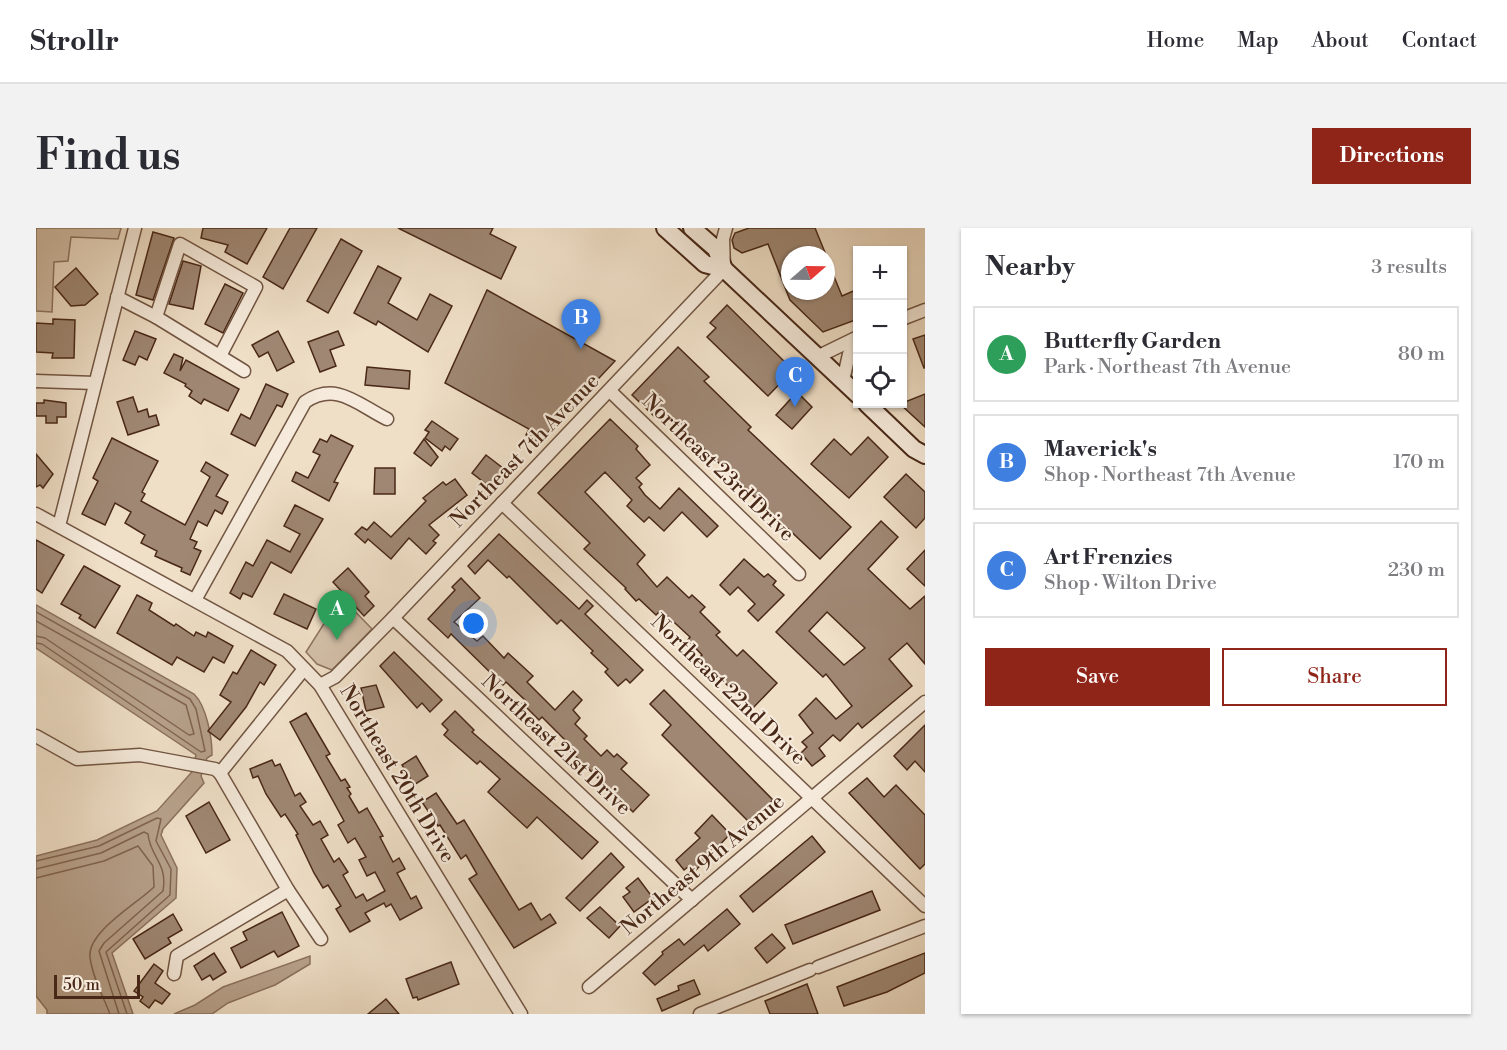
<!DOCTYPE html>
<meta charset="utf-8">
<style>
:root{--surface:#fff;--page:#f2f2f3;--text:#2b2b33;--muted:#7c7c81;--line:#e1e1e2;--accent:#8f2418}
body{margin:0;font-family:"Libre Bodoni",serif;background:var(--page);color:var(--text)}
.controls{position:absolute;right:18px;top:18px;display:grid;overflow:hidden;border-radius:0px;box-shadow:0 2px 4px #0004}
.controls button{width:54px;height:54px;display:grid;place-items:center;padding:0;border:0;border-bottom:2px solid var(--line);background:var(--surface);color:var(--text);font:30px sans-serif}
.compass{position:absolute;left:745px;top:18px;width:54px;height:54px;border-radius:50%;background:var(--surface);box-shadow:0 2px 4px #0004;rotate:70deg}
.scale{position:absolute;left:18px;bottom:15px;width:86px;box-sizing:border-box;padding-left:6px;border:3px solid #492817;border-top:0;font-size:16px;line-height:21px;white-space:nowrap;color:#492817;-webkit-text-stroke:4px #f5eadb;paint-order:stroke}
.you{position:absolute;left:438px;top:396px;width:21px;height:21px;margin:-15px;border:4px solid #fff;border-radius:50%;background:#1a73e8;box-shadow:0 0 0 9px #1a73e833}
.badge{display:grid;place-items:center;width:39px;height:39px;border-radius:50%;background:var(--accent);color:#fff;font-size:20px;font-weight:700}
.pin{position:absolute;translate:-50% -50px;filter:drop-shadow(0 2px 3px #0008)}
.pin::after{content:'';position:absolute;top:32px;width:21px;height:18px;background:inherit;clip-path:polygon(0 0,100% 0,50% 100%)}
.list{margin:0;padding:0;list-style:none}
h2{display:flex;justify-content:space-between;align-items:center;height:78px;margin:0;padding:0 24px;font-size:26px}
h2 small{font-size:20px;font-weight:400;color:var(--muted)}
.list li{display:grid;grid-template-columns:39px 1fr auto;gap:18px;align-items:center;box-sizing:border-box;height:96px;margin:0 12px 12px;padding:0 12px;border:2px solid var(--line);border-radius:0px}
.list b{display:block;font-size:22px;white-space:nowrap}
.list p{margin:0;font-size:20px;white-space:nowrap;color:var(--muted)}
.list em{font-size:20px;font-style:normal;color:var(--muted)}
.actions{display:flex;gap:12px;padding:18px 24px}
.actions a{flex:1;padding:14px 0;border:2px solid var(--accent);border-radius:0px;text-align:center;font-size:21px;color:var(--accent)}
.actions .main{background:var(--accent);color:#fff}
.icon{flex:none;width:33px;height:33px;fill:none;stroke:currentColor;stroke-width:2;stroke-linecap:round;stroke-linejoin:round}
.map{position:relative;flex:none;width:889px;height:786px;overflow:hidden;border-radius:0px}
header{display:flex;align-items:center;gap:36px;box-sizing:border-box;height:84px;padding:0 30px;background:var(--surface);border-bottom:2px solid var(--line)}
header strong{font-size:28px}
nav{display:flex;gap:33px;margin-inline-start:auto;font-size:21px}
.intro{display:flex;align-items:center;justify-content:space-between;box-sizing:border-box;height:144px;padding:0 36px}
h1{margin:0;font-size:42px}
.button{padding:15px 27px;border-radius:0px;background:var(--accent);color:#fff;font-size:21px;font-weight:700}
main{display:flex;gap:36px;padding:0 36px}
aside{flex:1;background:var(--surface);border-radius:0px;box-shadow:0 2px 4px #0004}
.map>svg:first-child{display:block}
</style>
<header>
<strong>Strollr</strong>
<nav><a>Home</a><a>Map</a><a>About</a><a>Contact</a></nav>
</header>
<div class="intro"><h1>Find us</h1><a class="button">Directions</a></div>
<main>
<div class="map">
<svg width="889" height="786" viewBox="0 0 889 786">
<rect width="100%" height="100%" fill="#efdfc7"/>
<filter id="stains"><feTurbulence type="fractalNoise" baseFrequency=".00333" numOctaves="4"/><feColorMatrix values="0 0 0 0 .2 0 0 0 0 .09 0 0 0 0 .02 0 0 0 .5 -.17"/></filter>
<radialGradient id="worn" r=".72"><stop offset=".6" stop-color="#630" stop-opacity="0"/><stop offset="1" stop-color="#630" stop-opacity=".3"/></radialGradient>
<g fill="#d3c0a9" stroke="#8e7460" stroke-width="1.5">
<path d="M0 0H85L82 11 35 9 32 33 18 34 16 84 0 83Z"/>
<path d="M305 369 336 401 296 442 281 436 270 424Z"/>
</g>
<g fill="#b7a18b" stroke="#8b715d" stroke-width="1.5">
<path d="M0 377 158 466C171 479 176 510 176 527L171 530 165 548 168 555 127 601 125 607 141 640 140 670 76 725 97 786H11V782L0 768V628L61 612 121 583 155 545 160 527 0 420Z"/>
<path d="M274 728V736L239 757 192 775 176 786H138L159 777 187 759Z"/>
</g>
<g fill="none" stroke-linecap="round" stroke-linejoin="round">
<g stroke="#806451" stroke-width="1.5">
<path d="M0 384 154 471 160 481 169 523 165 524 6 416 0 415"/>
<path d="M0 393 150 477 158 506 153 507 9 410 0 408"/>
<path d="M0 633 63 618 121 590 125 591 120 613 135 641 134 667 70 724 91 786"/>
<path d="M0 641 65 625 108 604 112 606C114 629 132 635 127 663L68 715 63 723 83 786"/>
<path d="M0 650 68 633 102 618 117 638 118 659C102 675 51 704 54 729 56 748 67 768 74 786"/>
</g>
</g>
<g fill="#9f8773" stroke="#492817" stroke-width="1.5" fill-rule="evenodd">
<path d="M167 0H231L211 36 189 24 192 17 165 10Z"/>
<path d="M254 0H281L247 61 227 49Z"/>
<path d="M362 0H457L454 6 480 19 465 51Z"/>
<path d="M713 0H779L790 27H754V63H790V29L806 68 822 61V91L787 104 754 72 732 16 706 25 698 20 696 12 699 5Z"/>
<path d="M117 4 138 10 117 72 100 67Z"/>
<path d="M305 11 326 23 292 85 271 73Z"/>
<path d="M147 33 165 38 157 81 133 76Z"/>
<path d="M342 38 365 50 352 75 381 92 394 66 416 78 392 124 342 93 340 97 318 85Z"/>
<path d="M40 40 62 66 49 77 35 78 19 59Z"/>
<path d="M189 56 207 65 187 105 169 96Z"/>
<path d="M451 62 579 133 503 214 490 207 493 201 409 155Z"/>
<path d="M691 77 757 142 732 168 671 109 680 100 674 95Z"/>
<path d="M17 91 39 92 38 130H16L17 125 0 124V95L17 96Z"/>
<path d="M99 103 120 111 111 132 103 128 99 137 87 132Z"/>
<path d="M242 103 258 134 241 143 232 124 223 129 216 117Z"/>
<path d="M302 103 308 117 294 122 300 138 284 144 272 114Z"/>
<path d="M889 107V140H888L877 111Z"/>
<path d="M642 119 673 149 668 153 715 199 712 202 815 299 784 331 627 182 620 190 596 167Z"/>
<path d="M138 126 147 130 144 143 150 132 203 161 192 183 168 171 165 176 153 168 156 163 149 158 150 156 128 145Z"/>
<path d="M331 139 374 143 373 161 329 157Z"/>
<path d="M230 156 252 166 246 179 241 177 219 218 195 206 205 186 214 191Z"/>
<path d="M761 164 776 179 756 201 740 187Z"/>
<path d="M889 166V199L864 176Z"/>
<path d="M97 169 102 184 111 181 113 189 120 187 123 197 92 207 81 174Z"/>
<path d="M8 172 30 175V189H21V195H10V188H0V175H8Z"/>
<path d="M574 191 602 218 600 221 614 237 600 250 606 256 603 259 609 267 624 281 643 260 682 298 671 309 646 284 628 303 613 289 608 294 591 278 596 272 569 244 549 264 609 327 601 336 621 359 631 349 653 370 656 367 669 379 664 384 684 404 680 407 701 428 707 422 741 455 716 481 663 430 666 427 652 412 654 409 625 382 620 387 603 371 600 373 589 361 590 360 548 321 554 315 502 265Z"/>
<path d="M396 193 422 211 414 222 409 218 406 223 389 210 393 204 389 202Z"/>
<path d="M295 207 317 218 298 254 302 255 293 273 256 253 260 244 272 250 284 227 277 224 284 211 291 214Z"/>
<path d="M832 209 852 229 813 270 775 236 798 211 815 227Z"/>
<path d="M76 210 122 233 106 264 109 266 105 273 149 297 174 249 165 243 170 234 192 247 180 268 192 274 186 286 179 282 171 298 162 293 154 311 161 314 158 320 165 323 154 347 145 343 146 340 119 328 121 323 105 315 109 307 89 295 95 284 79 275 69 297 46 286 62 253 57 250Z"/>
<path d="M388 211 402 229 395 238 378 225Z"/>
<path d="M0 226 17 246 7 260 4 257 0 259Z"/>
<path d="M450 227 468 241 454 259 436 245Z"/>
<path d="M339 240H359V266H338Z"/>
<path d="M870 246 889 264V290L880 300 848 269Z"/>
<path d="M419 251 431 267 393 297 403 307 397 313 400 315 390 326 373 310 355 331 332 311 329 315 319 306 326 299 331 302 338 294 355 309 390 273 387 270 407 254 410 257Z"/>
<path d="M259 277 287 291 255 345 235 334 216 369 207 365 204 371 194 365 210 334 217 338 231 312 254 324 264 306 248 298Z"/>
<path d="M845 293 862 309 832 341 874 381 889 368V436L871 415 853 431 876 458 826 500 822 495 804 513 797 507 783 520 789 528 776 538 765 525 771 519 766 514 777 505 763 487 780 470 800 491 816 478 790 446 787 449 740 404ZM791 384 829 420 808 437 773 403Z"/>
<path d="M463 306 543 381 551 372 557 378 549 386 607 442 594 455 590 451 582 458 569 444 572 441 555 425 557 423 525 392 521 396 473 348 471 350 452 332 439 346 432 338Z"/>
<path d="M0 312 28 327 6 365 0 361Z"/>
<path d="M889 322V358L871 341Z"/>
<path d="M708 331 728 349 732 346 740 353 737 357 748 367 722 393 712 383 719 376 702 359 694 367 684 357Z"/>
<path d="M48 338 84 358 59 400 43 390 45 387 25 376Z"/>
<path d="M312 340 333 364 329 368 338 378 328 388 297 354Z"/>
<path d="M425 350 444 370 418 394 441 413 447 408 468 430 472 425 497 448 491 454 519 482 537 463 546 472 537 482 544 490 539 496 551 508 548 511 565 528 571 522 578 529 581 526 591 535 585 541 613 567 597 584 528 517 531 514 506 489 503 492 486 475 489 472 470 454 467 457 415 406 412 410 392 391 419 362 416 359Z"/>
<path d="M248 366 280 381 271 401 238 386Z"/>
<path d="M101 367 116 375 113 382 138 398 140 396 158 408 160 404 170 409 172 404 197 418 188 435 177 429 168 444 141 429 136 437 81 405Z"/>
<path d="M215 422 240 437 228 457 224 454 210 479 184 512 172 503 195 474 184 467 197 444 201 446Z"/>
<path d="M358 424 406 472 394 484 386 475 381 480 344 438Z"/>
<path d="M340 457 348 479 330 483 325 460Z"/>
<path d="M628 462 737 572 714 595 626 507 635 497 614 476Z"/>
<path d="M419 483 438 502 436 504 562 614 546 631 501 589 491 600 452 564 464 551 444 533 441 536 408 507 412 502 406 496Z"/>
<path d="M270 485 294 526 290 528 305 553 309 551 314 559 311 560 315 566 313 568 323 585 331 580 347 608 344 609 357 634 363 630 369 641 361 645 375 671 380 668 386 680 364 692 355 676 350 679 348 675 329 685 334 693 314 704 300 681 305 678 292 657 287 660 278 645 260 607 262 606 249 586 245 589 230 566 222 548 217 550 214 541 236 532 239 538 244 536 259 568 264 565 270 574 264 578 277 597 284 593 292 607 285 611 298 634 303 630 312 644 307 647 320 670 327 666 331 673 349 663 339 644 331 648 323 632 330 629 319 610 312 615 302 597 308 593 254 494Z"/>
<path d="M889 497V544L879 533 871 542 858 528Z"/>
<path d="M380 528 392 548 378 557 366 537Z"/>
<path d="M831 550 848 569 860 557 889 587V636L884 641 813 565Z"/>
<path d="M400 565 421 596 428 592 483 682 495 675 505 692 514 686 520 695 478 720 433 651 441 646 430 627 425 631 404 597 402 598 386 574Z"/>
<path d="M173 574 194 612 170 625 150 588Z"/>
<path d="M676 587 694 606 657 645 652 639 648 642 640 632 664 610 659 605Z"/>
<path d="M776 608 789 624 717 684 704 668Z"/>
<path d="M575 625 588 639 544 683 530 670Z"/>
<path d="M602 650 617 670 598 684 587 669 594 664 590 660Z"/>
<path d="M836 663 844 682 757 716 749 697Z"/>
<path d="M564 679 584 698 573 710 551 690Z"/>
<path d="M691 681 704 696 672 723 668 717 619 757 607 745 627 726 626 724 643 711 648 717Z"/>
<path d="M246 684 263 718 242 729 238 723 205 740 195 720 211 712 207 704Z"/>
<path d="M137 686 146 702 132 710 135 715 109 731 97 711Z"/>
<path d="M736 706 749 720 731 735 719 720Z"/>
<path d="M178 725 190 744 177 752 174 747 166 752 158 738Z"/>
<path d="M889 725V745L851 764 808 778 801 759Z"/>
<path d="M415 734 423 756 382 772 381 769 377 770 370 751Z"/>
<path d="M118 736 127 743 119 755 134 766 126 776 119 772 113 780 104 773 107 769 98 763Z"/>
<path d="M658 752 664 766 626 783 621 771 643 762 642 758Z"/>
<path d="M771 756 782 786H734L729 773Z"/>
<path d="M350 771 363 786H332Z"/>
</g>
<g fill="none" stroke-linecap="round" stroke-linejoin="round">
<g stroke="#725643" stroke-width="15">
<g id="street">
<path d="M81 69 120 89 208 143"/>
<path d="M120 89 144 16 220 59 184 128"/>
<path d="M866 91 889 82"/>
<path d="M781 129 822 109"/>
<path d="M0 153 59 155"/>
<path d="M807 153 813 126 822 114"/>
<path d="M574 163 763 346"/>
<path d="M466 275 889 678"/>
<path d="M0 286 251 423 284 457 485 786"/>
<path d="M23 298 99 0"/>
<path d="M159 372 269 174C300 153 321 176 351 191"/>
<path d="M357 390 656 672"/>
<path d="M284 457 299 449 357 390 688 41 687 11 690 0"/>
<path d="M0 508 41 531 104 527 179 541 184 545"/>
<path d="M184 545 252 662 285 711"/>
<path d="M184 545 268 441"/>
<path d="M782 739 889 698"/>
<path d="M138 746 141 728 252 662"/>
<path d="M553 759 889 474"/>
<path d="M664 786 774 742"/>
</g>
</g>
<g stroke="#492817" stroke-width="20">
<g id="secondary">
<path d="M629 0 669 36 688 41"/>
<path d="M656 0 680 21 688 41 822 167"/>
<path d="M831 176 878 221 889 227"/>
</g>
</g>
<use href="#street" stroke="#f5eadb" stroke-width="12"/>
<use href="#secondary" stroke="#f5eadb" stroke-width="16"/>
</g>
<g text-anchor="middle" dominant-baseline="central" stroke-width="4.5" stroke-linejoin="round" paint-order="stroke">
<g font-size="21" fill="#492817" stroke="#f5eadb">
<text transform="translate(489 223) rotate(-46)">Northeast 7th Avenue</text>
<text transform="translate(682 240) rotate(44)">Northeast 23rd Drive</text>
<text transform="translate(692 462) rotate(44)">Northeast 22nd Drive</text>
<text transform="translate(520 517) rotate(43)">Northeast 21st Drive</text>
<text transform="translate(361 546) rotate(59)">Northeast 20th Drive</text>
<text transform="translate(667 637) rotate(-40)">Northeast 9th Avenue</text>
</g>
</g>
<rect width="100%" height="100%" filter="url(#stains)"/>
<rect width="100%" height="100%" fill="url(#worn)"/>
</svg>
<div class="controls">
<button>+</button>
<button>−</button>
<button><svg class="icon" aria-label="locate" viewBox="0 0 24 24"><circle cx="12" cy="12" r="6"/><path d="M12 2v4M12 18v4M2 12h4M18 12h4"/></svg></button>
</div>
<svg class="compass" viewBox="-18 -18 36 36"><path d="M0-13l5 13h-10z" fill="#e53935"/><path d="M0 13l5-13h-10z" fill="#7c7c81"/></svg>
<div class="scale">50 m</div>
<div class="you"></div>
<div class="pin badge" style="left:301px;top:412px;background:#2e9e5b">A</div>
<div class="pin badge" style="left:545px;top:121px;background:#3f7fe0">B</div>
<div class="pin badge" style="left:759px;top:179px;background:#3f7fe0">C</div>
</div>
<aside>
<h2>Nearby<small>3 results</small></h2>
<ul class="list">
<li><span class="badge" style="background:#2e9e5b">A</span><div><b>Butterfly Garden</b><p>Park · Northeast 7th Avenue</p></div><em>80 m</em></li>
<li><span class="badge" style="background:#3f7fe0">B</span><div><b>Maverick's</b><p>Shop · Northeast 7th Avenue</p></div><em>170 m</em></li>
<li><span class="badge" style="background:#3f7fe0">C</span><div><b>Art Frenzies</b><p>Shop · Wilton Drive</p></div><em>230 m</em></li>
</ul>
<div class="actions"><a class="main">Save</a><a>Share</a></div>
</aside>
</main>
